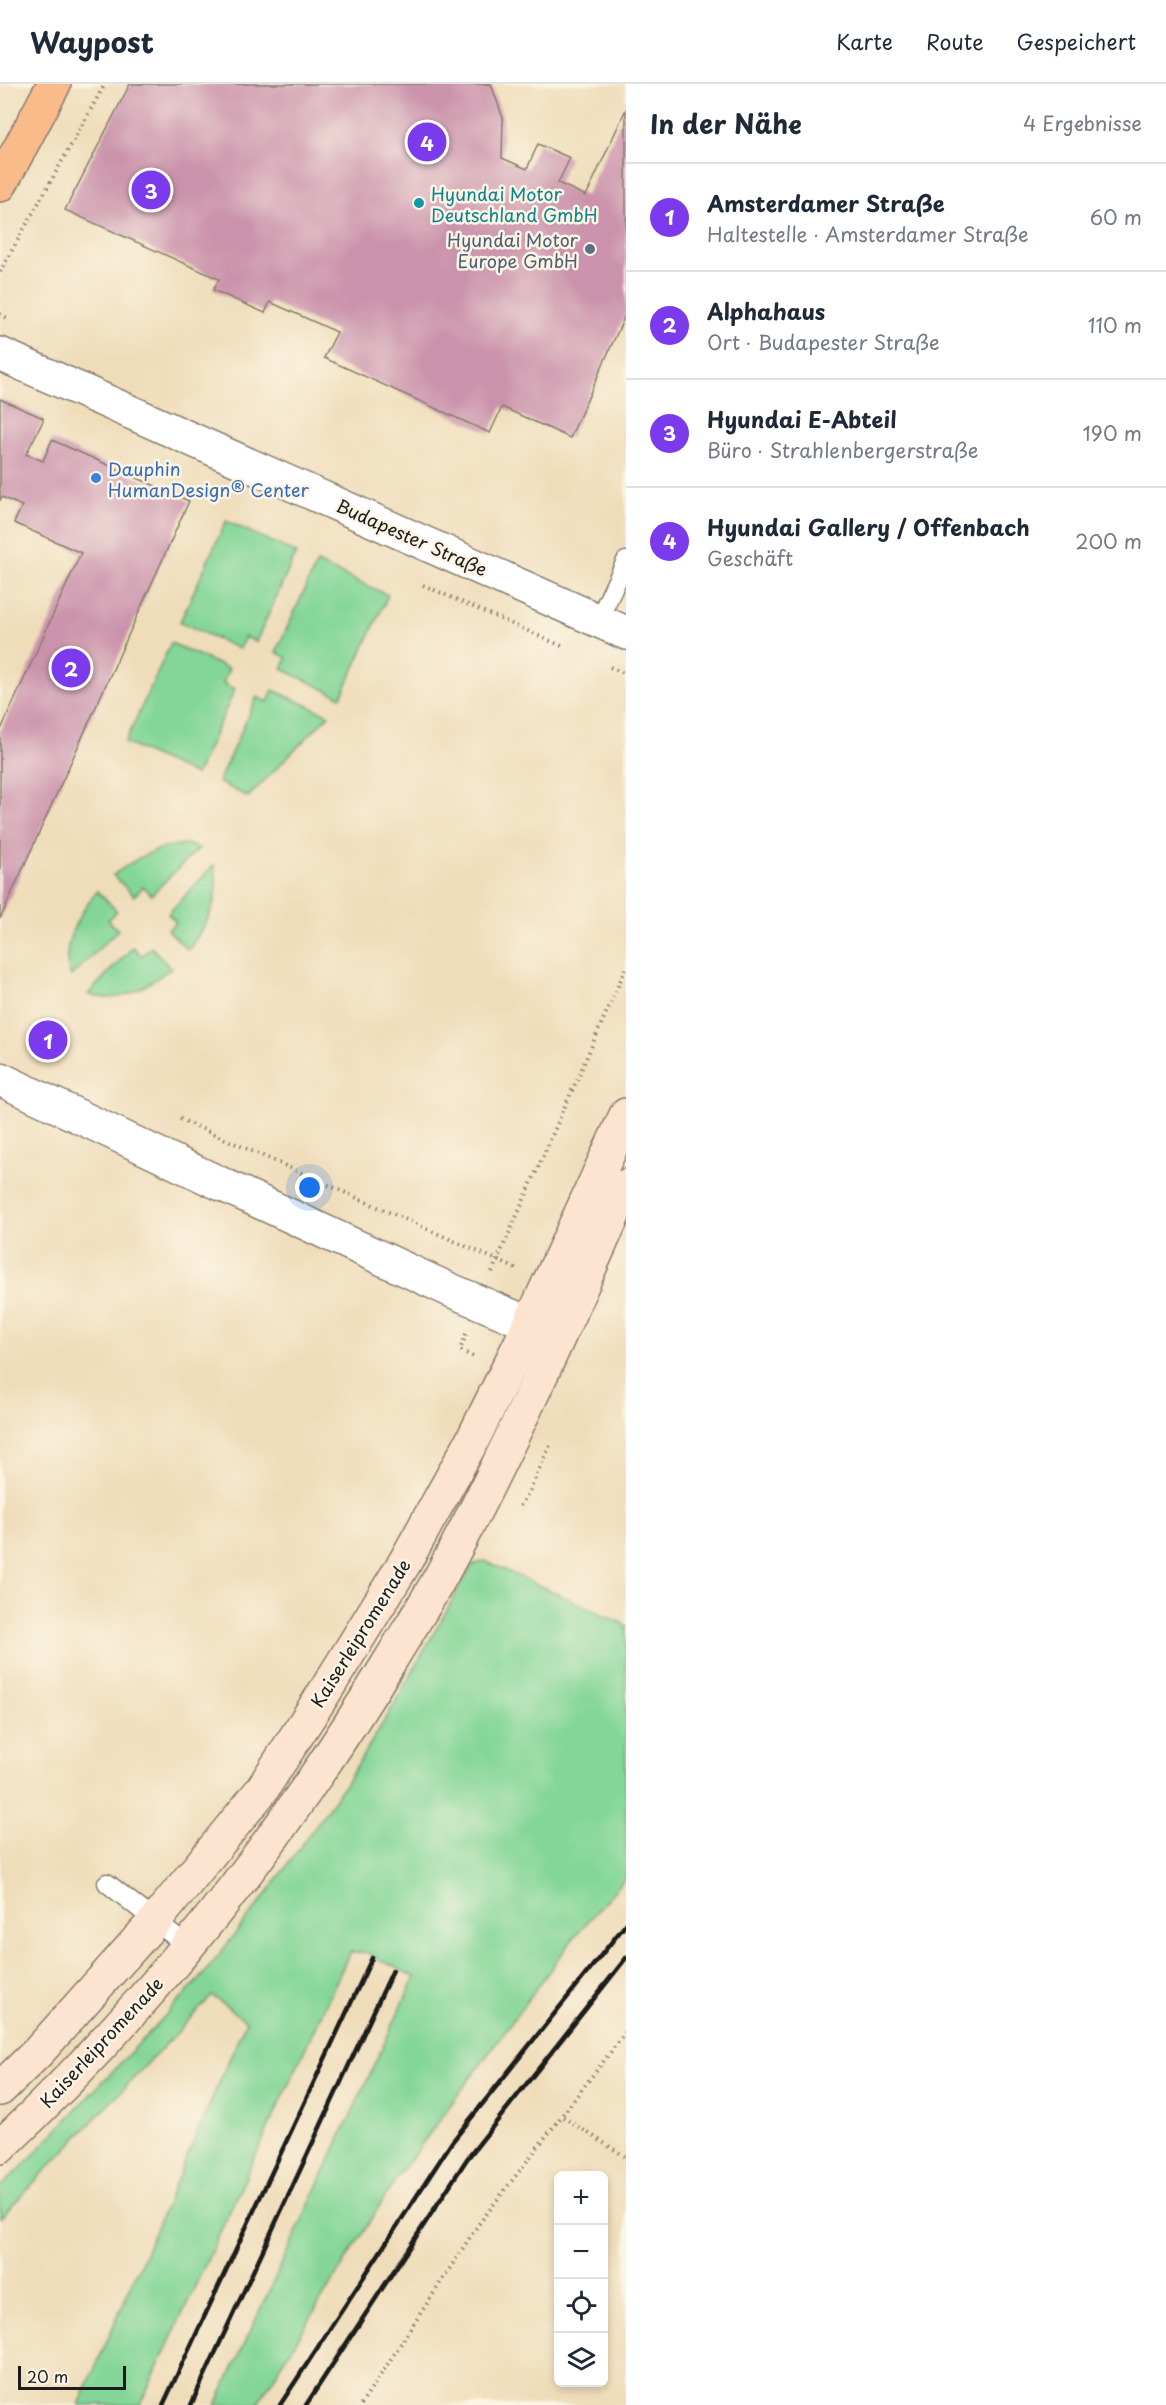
<!DOCTYPE html>
<html lang="de">
<meta charset="utf-8">
<style>
:root{--surface:#fff;--page:#f2f2f3;--text:#1f2937;--muted:#747a83;--line:#e0e1e3;--accent:#7c3aed}
body{margin:0;font-family:"Playpen Sans",sans-serif;background:var(--page);color:var(--text)}
.controls{position:absolute;right:18px;bottom:18px;display:grid;overflow:hidden;border-radius:9px;box-shadow:0 3px 9px #0003}
.controls button{width:54px;height:54px;display:grid;place-items:center;padding:0;border:0;border-bottom:2px solid var(--line);background:var(--surface);color:var(--text);font:30px sans-serif}
.scale{position:absolute;left:18px;bottom:15px;width:108px;box-sizing:border-box;padding-left:6px;border:3px solid #1c1c1c;border-top:0;font-size:16px;line-height:21px;white-space:nowrap;color:#1c1c1c;-webkit-text-stroke:4px #fcf5e5;paint-order:stroke}
.you{position:absolute;left:310px;top:1104px;width:21px;height:21px;margin:-15px;border:4px solid #fff;border-radius:50%;background:#1a73e8;box-shadow:0 0 0 9px #1a73e833}
.badge{display:grid;place-items:center;width:39px;height:39px;border-radius:50%;background:var(--accent);color:#fff;font-size:20px;font-weight:700}
.pin{position:absolute;translate:-50% -50%;border:3px solid #fff;box-shadow:0 2px 6px #0006}
.list{margin:0;padding:0;list-style:none}
h2{display:flex;justify-content:space-between;align-items:center;height:78px;margin:0;padding:0 24px;font-size:26px}
h2 small{font-size:20px;font-weight:400;color:var(--muted)}
.list li{display:grid;grid-template-columns:39px 1fr auto;gap:18px;align-items:center;box-sizing:border-box;height:108px;padding:0 24px;border-top:2px solid var(--line)}
.list b{display:block;font-size:22px;white-space:nowrap}
.list p{margin:0;font-size:20px;white-space:nowrap;color:var(--muted)}
.list em{font-size:20px;font-style:normal;color:var(--muted)}
.icon{flex:none;width:33px;height:33px;fill:none;stroke:currentColor;stroke-width:2;stroke-linecap:round;stroke-linejoin:round}
.map{position:relative;flex:none;width:626px;height:2321px;overflow:hidden}
header{display:flex;align-items:center;gap:36px;box-sizing:border-box;height:84px;padding:0 30px;background:var(--surface);border-bottom:2px solid var(--line)}
header strong{font-size:28px}
nav{display:flex;gap:33px;margin-inline-start:auto;font-size:21px}
main{display:flex}
aside{flex:1;background:var(--surface)}
.map>svg:first-child{display:block}
</style>
<header>
<strong>Waypost</strong>
<nav><a>Karte</a><a>Route</a><a>Gespeichert</a></nav>
</header>
<main>
<div class="map">
<svg width="626" height="2321" viewBox="0 0 626 2321">
<rect width="100%" height="100%" fill="#fcf5e5"/>
<filter id="ink" filterUnits="userSpaceOnUse"><feTurbulence type="fractalNoise" baseFrequency=".0167" numOctaves="2"/><feDisplacementMap in="SourceGraphic" scale="12" xChannelSelector="R" yChannelSelector="G"/><feConvolveMatrix kernelMatrix="1 2 1 2 8 2 1 2 1" color-interpolation-filters="sRGB"/></filter>
<filter id="wash" filterUnits="userSpaceOnUse"><feTurbulence type="fractalNoise" baseFrequency=".008" numOctaves="4" result="noise"/><feDisplacementMap in="SourceGraphic" scale="24" xChannelSelector="R" yChannelSelector="G"/><feGaussianBlur stdDeviation="1.35" result="paint"/><feColorMatrix in="noise" values="0 0 0 0 0 0 0 0 0 0 0 0 0 0 0 0 0 1.4 0 .05"/><feComposite in="paint" operator="in"/></filter>
<g filter="url(#wash)">
<rect width="100%" height="100%" fill="#efddba"/>
<g fill="#83d697" stroke="#50795a" stroke-width="1.5">
<path d="M226 437 296 469 256 558 245 553 239 565 180 538Z"/>
<path d="M317 479 388 511 341 613 282 585 287 574 276 568Z"/>
<path d="M171 559 229 585 223 599 235 605 196 691 125 659Z"/>
<path d="M273 606 329 631 248 713 218 698 257 613 268 618Z"/>
<path d="M186 760 199 764 151 811 143 803 134 812 113 791C136 774 158 762 186 760Z"/>
<path d="M214 781C223 814 207 840 188 866L168 846 176 838 168 830Z"/>
<path d="M97 807 117 827 108 836 118 846 71 892C58 863 79 830 97 807Z"/>
<path d="M133 863 142 872 151 863 171 884C147 902 119 923 88 910Z"/>
<path d="M485 1477 626 1541V1793L572 1856 396 2095 257 2321H216L415 1893 366 1869 350 1868 140 2321H79L246 1937 212 1912 0 2134V2103L20 2085 200 1895 269 1807 348 1696 391 1626 468 1488 473 1481Z"/>
</g>
<g id="blocks">
<g fill="#ca93ab">
<path d="M130 0H491L503 34 502 74 527 85 538 60 570 74 558 99 586 112 626 25V229L570 354 502 323 490 349 324 274 337 248 270 218 265 229 213 206 219 195 65 126Z"/>
<path d="M0 315 43 334V337L26 370 43 377 52 356 189 417 0 835V648L81 469 14 439 22 422 2 413 0 416Z"/>
</g>
</g>
</g>
<g filter="url(#ink)">
<use href="#blocks" fill-opacity="0" stroke="#867c6b" stroke-width="1.5"/>
<g fill="none" stroke-linecap="round" stroke-linejoin="round">
<g stroke="#867c6b" stroke-width="21">
<g id="lane">
<path d="M598 537 626 477"/>
<path d="M107 1799 188 1863"/>
</g>
</g>
<g stroke="#867c6b" stroke-width="36">
<g id="street">
<path d="M0 270 626 549"/>
<path d="M0 995 204 1092 448 1205 530 1240"/>
</g>
</g>
<g stroke="#867c6b" stroke-width="36">
<g id="secondary">
<path d="M0 2005 39 1967 155 1837 261 1707 326 1606 405 1478 472 1357 530 1240 626 1031"/>
<path d="M0 2063C151 1921 280 1757 388 1580 406 1550 425 1521 442 1490 510 1364 568 1234 626 1102"/>
</g>
</g>
<g stroke="#867c6b" stroke-width="36">
<path id="primary" d="M0 101 54 0"/>
</g>
<g stroke="#867c6b" stroke-width="4" stroke-dasharray="1.5 4.5" stroke-linecap="butt">
<path d="M0 188 105 0"/>
<path d="M0 230 8 234"/>
<path d="M423 501 562 562"/>
<path d="M610 583 626 590"/>
<path d="M180 1035 517 1185"/>
<path d="M492 1188 626 884"/>
<path d="M466 1250 460 1266 476 1274"/>
<path d="M520 1422 528 1410 551 1359"/>
<path d="M563 2033 626 2073"/>
<path d="M361 2321 478 2141 626 1948"/>
</g>
<use href="#lane" stroke="#fff" stroke-width="18"/>
<use href="#street" stroke="#fff" stroke-width="33"/>
<use href="#secondary" stroke="#fde4d1" stroke-width="33"/>
<use href="#primary" stroke="#fabb8b" stroke-width="33"/>
<g stroke="#1c1c1c" stroke-width="4.5">
<path d="M163 2321 372 1874"/>
<path d="M191 2321 393 1886"/>
<path d="M280 2321 452 2058 626 1840"/>
<path d="M306 2321 467 2075 626 1874"/>
</g>
</g>
</g>
<circle fill="#0f9aa8" stroke="#fcf5e5" stroke-width="2" cx="419" cy="119" r="6"/>
<circle fill="#5c6f8a" stroke="#fcf5e5" stroke-width="2" cx="590" cy="165" r="6"/>
<circle fill="#3f7fe0" stroke="#fcf5e5" stroke-width="2" cx="96" cy="394" r="6"/>
<g text-anchor="middle" dominant-baseline="central" stroke-width="5" stroke-linejoin="round" paint-order="stroke">
<g font-size="18" fill="#0d838f" stroke="#fcf5e5" text-anchor="start">
<text x="431" y="109">Hyundai Motor<tspan x="431" dy="21">Deutschland GmbH</tspan></text>
</g>
<g font-size="18" fill="#4e5e75" stroke="#fcf5e5" text-anchor="end">
<text x="578" y="155">Hyundai Motor<tspan x="578" dy="21">Europe GmbH</tspan></text>
</g>
<g font-size="18" fill="#366cbe" stroke="#fcf5e5" text-anchor="start">
<text x="108" y="384">Dauphin<tspan x="108" dy="21">HumanDesign® Center</tspan></text>
</g>
<g font-size="18" fill="#1c1c1c" stroke="#fcf5e5">
<text transform="translate(412 453) rotate(24)">Budapester Straße</text>
<text transform="translate(360 1549) rotate(-58)">Kaiserleipromenade</text>
<text transform="translate(101 1958) rotate(-47)">Kaiserleipromenade</text>
</g>
</g>
</svg>
<div class="controls">
<button>+</button>
<button>−</button>
<button><svg class="icon" aria-label="locate" viewBox="0 0 24 24"><circle cx="12" cy="12" r="6"/><path d="M12 2v4M12 18v4M2 12h4M18 12h4"/></svg></button>
<button><svg class="icon" aria-label="layers" viewBox="0 0 24 24"><path d="M12 4l9 5-9 5-9-5zM3 14l9 5 9-5"/></svg></button>
</div>
<div class="scale">20 m</div>
<div class="you"></div>
<div class="pin badge" style="left:48px;top:956px">1</div>
<div class="pin badge" style="left:71px;top:584px">2</div>
<div class="pin badge" style="left:151px;top:106px">3</div>
<div class="pin badge" style="left:427px;top:58px">4</div>
</div>
<aside>
<h2>In der Nähe<small>4 Ergebnisse</small></h2>
<ul class="list">
<li><span class="badge">1</span><div><b>Amsterdamer Straße</b><p>Haltestelle · Amsterdamer Straße</p></div><em>60 m</em></li>
<li><span class="badge">2</span><div><b>Alphahaus</b><p>Ort · Budapester Straße</p></div><em>110 m</em></li>
<li><span class="badge">3</span><div><b>Hyundai E-Abteil</b><p>Büro · Strahlenbergerstraße</p></div><em>190 m</em></li>
<li><span class="badge">4</span><div><b>Hyundai Gallery / Offenbach</b><p>Geschäft</p></div><em>200 m</em></li>
</ul>
</aside>
</main>
